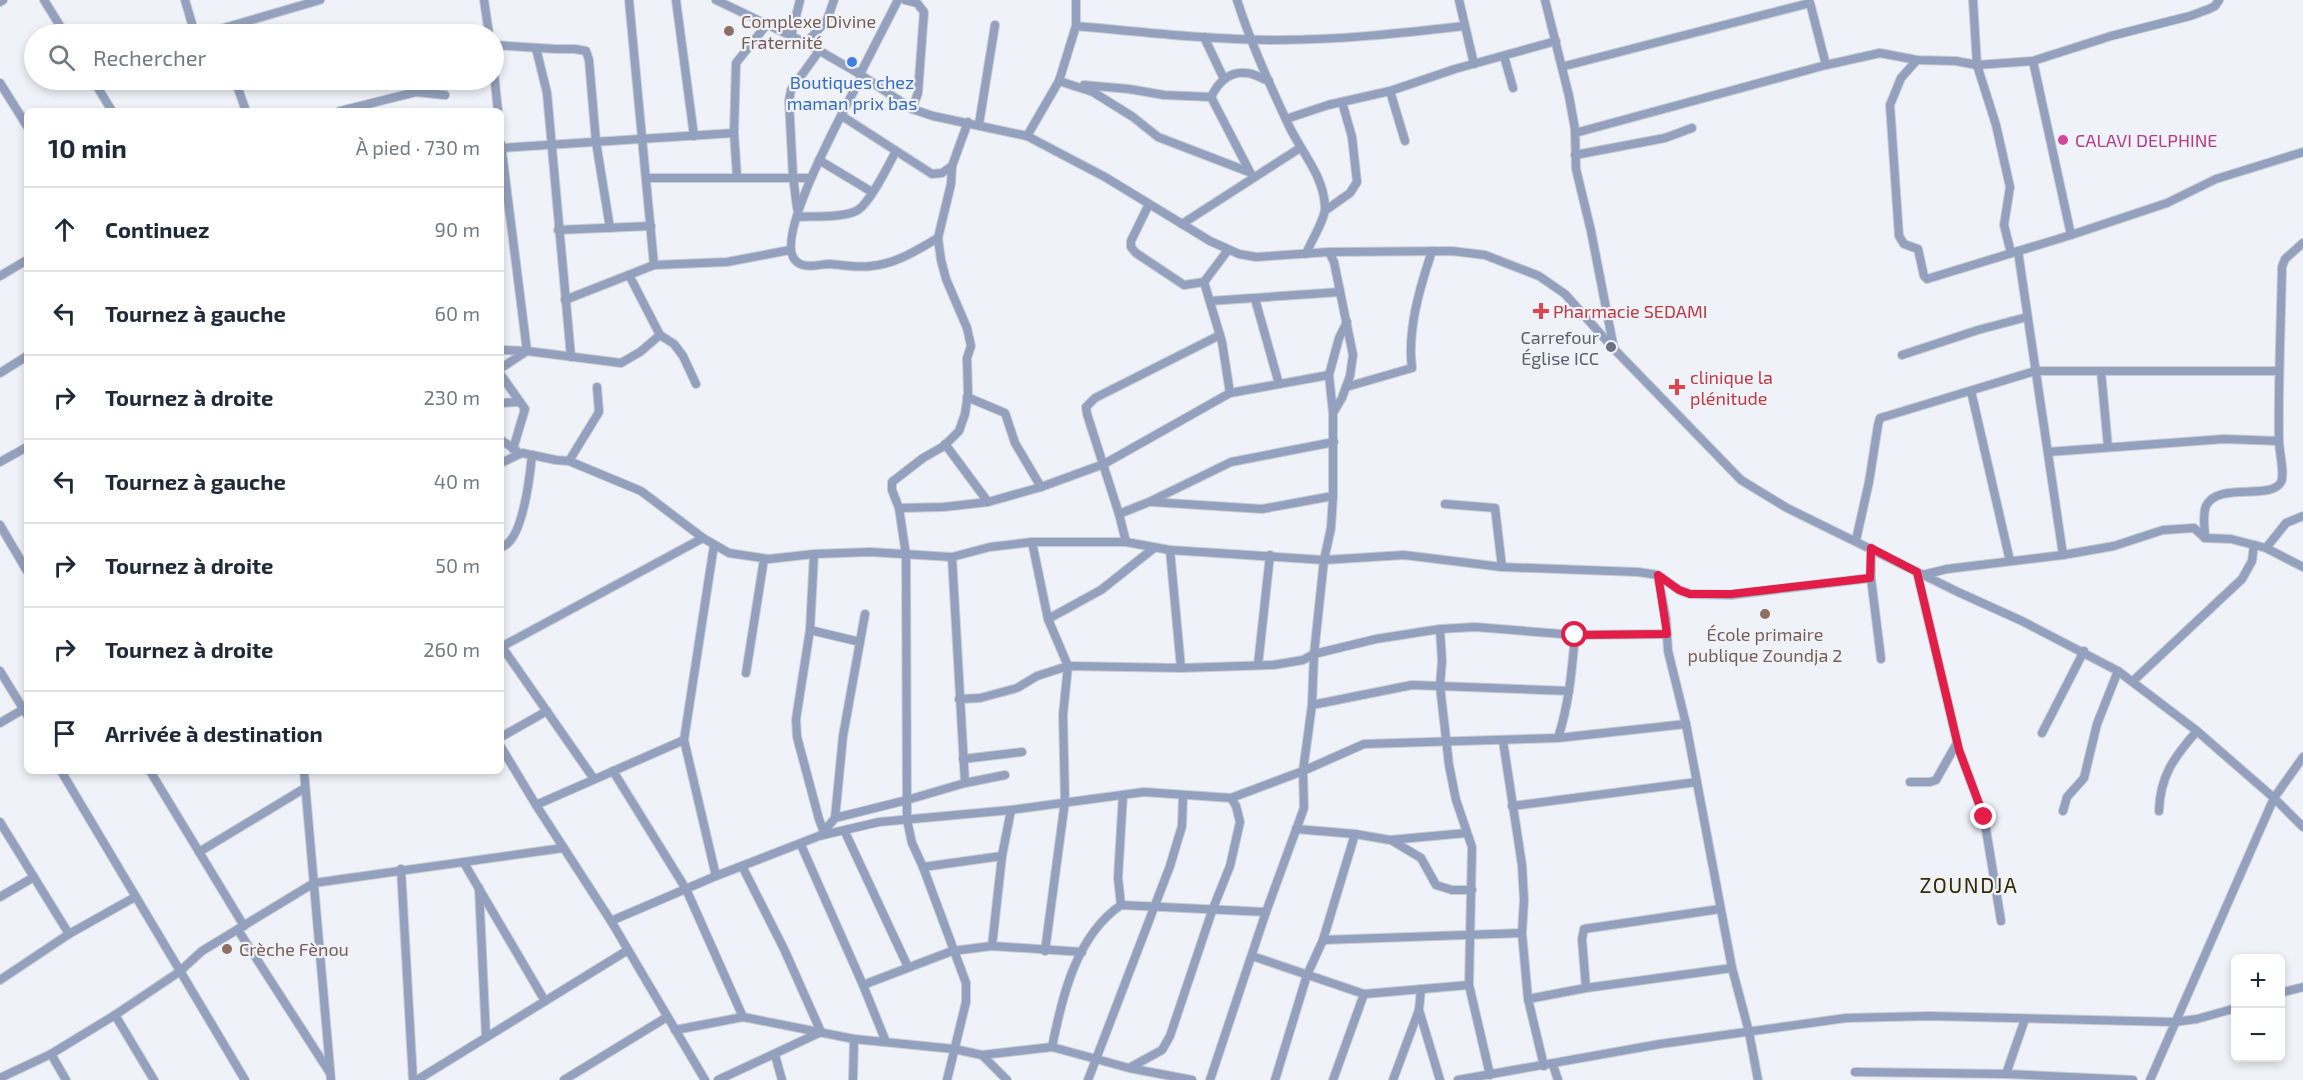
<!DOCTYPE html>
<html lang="fr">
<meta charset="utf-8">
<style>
:root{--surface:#fff;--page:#f6f6f7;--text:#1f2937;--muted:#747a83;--line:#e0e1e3}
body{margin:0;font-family:"Exo 2",sans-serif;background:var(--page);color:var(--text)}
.controls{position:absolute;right:18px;bottom:18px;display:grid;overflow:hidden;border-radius:9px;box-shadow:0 3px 9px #0003}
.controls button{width:54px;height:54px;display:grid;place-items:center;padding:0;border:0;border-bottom:2px solid var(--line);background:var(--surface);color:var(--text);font:30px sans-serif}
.stop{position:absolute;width:18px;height:18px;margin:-14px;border:4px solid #e11d48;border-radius:50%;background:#fff}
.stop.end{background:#e11d48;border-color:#fff;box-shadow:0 2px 6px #0008}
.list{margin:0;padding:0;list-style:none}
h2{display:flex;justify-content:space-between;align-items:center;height:78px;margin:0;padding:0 24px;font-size:26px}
h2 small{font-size:20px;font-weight:400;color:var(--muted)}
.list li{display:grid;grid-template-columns:39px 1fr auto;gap:18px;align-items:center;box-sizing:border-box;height:84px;padding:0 24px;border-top:2px solid var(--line)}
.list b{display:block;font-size:22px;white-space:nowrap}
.list em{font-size:20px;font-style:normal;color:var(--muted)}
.icon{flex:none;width:33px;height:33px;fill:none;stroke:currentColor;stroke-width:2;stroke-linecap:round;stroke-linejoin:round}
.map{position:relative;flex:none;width:2303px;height:1080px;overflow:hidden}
.search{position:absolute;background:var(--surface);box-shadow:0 3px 9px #0003;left:24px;top:24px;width:480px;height:66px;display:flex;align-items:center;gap:15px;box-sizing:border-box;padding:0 21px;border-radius:33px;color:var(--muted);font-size:22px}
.panel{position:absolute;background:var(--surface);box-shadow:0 3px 9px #0003;left:24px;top:108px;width:480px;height:666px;border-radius:9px}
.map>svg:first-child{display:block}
</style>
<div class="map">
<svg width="2303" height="1080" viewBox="0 0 2303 1080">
<rect width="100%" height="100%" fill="#eff2f8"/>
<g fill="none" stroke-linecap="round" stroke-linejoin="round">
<g stroke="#cacdd2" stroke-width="10">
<g id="minor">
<path d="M44 0 65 34"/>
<path d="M185 0 195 34"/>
<path d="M484 0 489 34"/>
<path d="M629 0 654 265"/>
<path d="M676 0 694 136"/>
<path d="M716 0 806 43 858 73 912 109 933 116 1027 136 1105 177 1210 241 1239 254 1256 257 1329 252 1452 251 1485 255 1539 276 1565 294 1614 349 1741 480 1787 508 1958 592 2022 621 2118 671 2197 731 2274 798 2303 827"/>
<path d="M905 0 917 3 924 12 918 93 912 109"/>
<path d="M1237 0C1251 44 1270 86 1290 128 1303 154 1324 177 1325 207 1326 218 1310 243 1306 254"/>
<path d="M1459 0 1474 64"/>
<path d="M1545 0 1569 96 1575 129 1576 169 1591 231 1614 349"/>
<path d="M1973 0 1977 65 1996 125 2010 187 2004 225 2011 253"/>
<path d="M0 2 3 0"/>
<path d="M1076 26C1143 32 1210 40 1277 40 1340 40 1402 33 1464 26"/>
<path d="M203 34 320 0"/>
<path d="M791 36 800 0"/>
<path d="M1204 37 1224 79"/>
<path d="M806 43 827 20 834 0"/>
<path d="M494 45 556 49H575L586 51 589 60 596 142 610 228"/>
<path d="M536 48 547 93 571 357"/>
<path d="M1504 56 1513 88"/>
<path d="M1917 60 1901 78 1890 105 1899 236 1904 244 1918 249 1924 276 1927 279 2071 235 2033 61"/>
<path d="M1565 66 1810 3 1826 65"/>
<path d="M494 73 498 111"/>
<path d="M860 74 898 0"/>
<path d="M862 75C848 104 773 236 795 260 803 270 819 264 830 264 844 265 857 268 871 266 896 264 917 250 938 238"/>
<path d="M93 80 112 111"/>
<path d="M235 80 246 111"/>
<path d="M1059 81 1093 92 1133 117 1158 137 1249 172"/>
<path d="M236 82 246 80"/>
<path d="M0 83 27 126"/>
<path d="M1084 85 1129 89 1164 95 1211 97"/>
<path d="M1390 91 1405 141"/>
<path d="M1211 97 1251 174"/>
<path d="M1211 97C1218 83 1229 71 1246 73 1254 73 1262 79 1269 81"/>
<path d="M340 111 416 92 445 95"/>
<path d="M842 116 932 174 942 173 952 166"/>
<path d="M1286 119 1328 105 1390 91 1455 69 1556 41"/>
<path d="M979 124 995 25"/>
<path d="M1575 133 1826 65 1880 53 1917 60 1956 61 1977 65 2033 61 2111 36 2190 16 2209 9 2215 6 2219 0"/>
<path d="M1027 136 1059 81 1076 26V0"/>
<path d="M501 144 527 351"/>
<path d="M501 148 734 133"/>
<path d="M1575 155 1665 138 1692 128"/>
<path d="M819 160 872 192"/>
<path d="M737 177 734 133 736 63 768 23"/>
<path d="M647 178H810"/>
<path d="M1149 204 1131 241V247L1136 253 1184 285 1204 282 1228 250"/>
<path d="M797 208 793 176 789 101 791 90 819 51"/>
<path d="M1326 210 1350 193 1357 182 1352 137 1342 102"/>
<path d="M797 217C813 216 845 218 858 210 871 201 888 166 896 151"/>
<path d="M1182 224 1300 148"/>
<path d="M558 230 651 226"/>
<path d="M2071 235 2167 203 2216 179 2303 152"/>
<path d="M2018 251 2063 555"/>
<path d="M629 275 660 335 674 344 683 356 696 384"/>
<path d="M0 276 27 260"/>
<path d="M1204 282 1222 342 1230 393"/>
<path d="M1255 299 1279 384"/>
<path d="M565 300 654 265 727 262 790 250"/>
<path d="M1210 301 1340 292"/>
<path d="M501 350 527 351 621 363 640 352 660 335"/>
<path d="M1902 355 1978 330 2027 317"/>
<path d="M501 368 527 351"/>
<path d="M2101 371 2108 447"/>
<path d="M0 373 27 356"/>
<path d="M501 375 525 409 513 449"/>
<path d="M1346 387 1412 368C1407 330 1420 287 1432 251"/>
<path d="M1971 391 2010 561"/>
<path d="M967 397 1005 413 1015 443 1041 487"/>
<path d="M501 403 519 402"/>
<path d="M1333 413 1329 375 1339 338 1347 322"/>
<path d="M501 440 516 450"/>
<path d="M945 444 988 502"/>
<path d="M2048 452 2224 439 2279 441"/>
<path d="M569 461 599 412 597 387"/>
<path d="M0 462 27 447"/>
<path d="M501 463 522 453 556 460 569 461 641 491 703 538 729 553 769 559 814 554 870 552 952 557 990 547 1032 542H1126L1170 550 1324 560 1404 555 1502 567 1638 572 1658 575 1679 590 1690 594 1731 595 1871 578"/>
<path d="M1152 502 1262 509 1333 496"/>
<path d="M1445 504 1495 508 1502 567"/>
<path d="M899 508 944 507 988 502 1041 487 1104 464 1230 393 1329 375"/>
<path d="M1119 514 1087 414 1086 407 1095 398 1220 335"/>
<path d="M0 525 27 571"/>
<path d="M2205 538C2205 528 2202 516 2206 506 2218 481 2271 501 2281 482 2285 474 2279 451 2279 441 2278 383 2281 325 2282 267L2285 259 2303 243"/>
<path d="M1856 540 1869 482 1878 425 1880 418 1887 416 2035 371H2279"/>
<path d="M1032 542 1048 619 1068 666 1063 715 1065 801 1045 951"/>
<path d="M1126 542 1119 514 1149 502 1231 462 1334 442"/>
<path d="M714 545 684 740 716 876"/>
<path d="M501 547C523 543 530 475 532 455"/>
<path d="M1871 548V578L1881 659"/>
<path d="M2266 548 2286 523 2303 516"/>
<path d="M1170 550 1181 668"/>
<path d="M814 554 810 630 796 719 797 737 819 819 824 832"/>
<path d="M952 557 965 783"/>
<path d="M1917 572 1959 750 1984 817 2001 921"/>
<path d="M1922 575 1947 569 2063 555 2114 546 2163 530 2194 528 2205 538 2231 539 2266 548 2303 567"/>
<path d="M1658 576 1666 619 1668 651 1686 724 1732 968 1749 1032 1758 1080"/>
<path d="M1048 619 1101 590 1154 548"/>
<path d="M1440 629 1442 661 1440 686 1449 765 1456 800 1472 847 1469 985 1490 1075"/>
<path d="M810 630 860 642"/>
<path d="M501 647 703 538"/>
<path d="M502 647 594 779"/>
<path d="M1258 665 1270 555"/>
<path d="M0 671 27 715"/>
<path d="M746 673 764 559"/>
<path d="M2133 681 2242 579 2252 561 2254 545"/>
<path d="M959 699 980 698 1017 688 1037 676 1068 666 1181 668 1273 665 1303 660 1314 654 1376 639 1440 629 1475 627 1575 635 1667 634"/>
<path d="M1312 705 1412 685 1569 691"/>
<path d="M0 723 27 707"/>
<path d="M2042 733 2084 651"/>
<path d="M501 737 547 711"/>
<path d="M1558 738C1569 704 1572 670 1575 635"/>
<path d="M1503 741 1522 865 1524 900 1522 933 1528 999 1544 1066"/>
<path d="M501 747 536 805 611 921 705 1080"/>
<path d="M963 759 1022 752"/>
<path d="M61 771 245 1080"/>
<path d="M150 771 244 926"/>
<path d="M304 771 331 1080"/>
<path d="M613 771 686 889 743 1017"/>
<path d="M1910 782H1930L1936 780 1957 743"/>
<path d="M536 805 684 740"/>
<path d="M1512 806 1697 782"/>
<path d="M2063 811 2067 797 2084 778 2097 724 2118 671"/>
<path d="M2159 811C2160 776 2174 757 2197 731"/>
<path d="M835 818 843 736 865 614"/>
<path d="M0 822 69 934"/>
<path d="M1296 829 1355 834 1390 840 1466 833"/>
<path d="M845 832 908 967"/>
<path d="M821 835 835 818 907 800 965 783 1005 775"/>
<path d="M1391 840 1421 858 1436 885 1452 890H1472"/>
<path d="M801 845 863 985 886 1042"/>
<path d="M199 852 305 788"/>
<path d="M464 863 545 1001"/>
<path d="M742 866 784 949 821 1032"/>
<path d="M923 867 1002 856"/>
<path d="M401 869 413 1080"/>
<path d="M479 888 486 1037"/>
<path d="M0 897 34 877"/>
<path d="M1121 905 1118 878 1123 795"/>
<path d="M611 921 716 876 819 836 879 822 1011 810 1144 792 1231 798 1303 771 1364 744 1558 738 1686 724"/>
<path d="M238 930 330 1073"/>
<path d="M1323 940 1522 933"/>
<path d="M992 946 1002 856 1011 810"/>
<path d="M1252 956 1364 994 1469 985"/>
<path d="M0 980 69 934 135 897"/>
<path d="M863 985 952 951 992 946 1082 952"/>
<path d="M1586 988 1582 939 1584 929 1720 909"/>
<path d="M2280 993 2303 987"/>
<path d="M1528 999 1586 988 1732 968"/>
<path d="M1419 1010 1440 1080"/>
<path d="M115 1015 154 1080"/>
<path d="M675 1030 743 1017 854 1039 954 1049 982 1055 1052 1047 1129 1068 1192 1080"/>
<path d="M1052 1047C1062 997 1076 936 1121 905L1266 912"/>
<path d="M51 1054 66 1080"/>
<path d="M775 1055 782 1080"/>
<path d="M982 1055 1007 1080"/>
<path d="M1553 1065 1558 1080"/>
<path d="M1131 1067 1162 1050 1170 1036 1212 911 1230 866 1240 822 1236 806 1231 798"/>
<path d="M1855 1072 2006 1074 2133 1080"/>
<path d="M2006 1074 2025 1019"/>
<path d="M0 1078 51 1054 115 1015 179 972 202 951 314 883 563 848"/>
<path d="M417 1080 628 950"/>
<path d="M564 1080 667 1017"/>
<path d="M718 1080 821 1032"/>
<path d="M853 1080 854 1039"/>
<path d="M947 1080 966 1002V983L923 867 912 843 907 820 906 555 899 508 892 490V482L923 458 944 446 959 431 965 414 968 394 967 358 971 346 967 328 946 279 941 260 938 238 951 184 952 166 968 122"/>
<path d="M1088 1080 1170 866 1182 826 1183 796"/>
<path d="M1210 1080 1266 912 1304 808 1303 771 1312 705 1314 654 1324 560 1331 528 1333 496V413L1342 398 1350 376 1353 355 1334 262 1329 252"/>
<path d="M1275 1080 1307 975 1323 940 1355 834"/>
<path d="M1333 1080 1364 994"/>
<path d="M1393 1080 1419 1010 1421 989"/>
<path d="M1458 1080 1660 1044 1846 1018 1929 1016 2174 1022 2197 1019 2236 1008"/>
<path d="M2150 1080 2274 798 2303 757"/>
</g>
</g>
<use href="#minor" stroke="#93a1be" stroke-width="8"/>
</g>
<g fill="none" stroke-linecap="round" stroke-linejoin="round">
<path stroke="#e11d48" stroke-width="8" d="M1575 635 1667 634 1658 575 1679 590 1690 594H1731L1870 578 1871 548 1917 572 1959 750 1984 817"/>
</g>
<g fill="#8d6e63" stroke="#eff2f8" stroke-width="2">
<circle cx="729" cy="31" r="6"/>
<circle cx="1765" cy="614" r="6"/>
<circle cx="227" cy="949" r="6"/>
</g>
<circle fill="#3f7fe0" stroke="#eff2f8" stroke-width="2" cx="852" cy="62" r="6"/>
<circle fill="#d1479c" stroke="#eff2f8" stroke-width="2" cx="2063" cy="140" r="6"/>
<g fill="#e0444e" stroke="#eff2f8" stroke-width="2">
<path d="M1538 302h6v6h6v6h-6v6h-6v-6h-6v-6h6z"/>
<path d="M1674 378h6v6h6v6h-6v6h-6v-6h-6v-6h6z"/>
</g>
<circle fill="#6b7280" stroke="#eff2f8" stroke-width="2" cx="1611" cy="347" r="6"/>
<g text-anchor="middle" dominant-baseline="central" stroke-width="4.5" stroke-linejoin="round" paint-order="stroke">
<g font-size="18" fill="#785e54" stroke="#eff2f8" text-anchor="start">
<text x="741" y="21">Complexe Divine<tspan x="741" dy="21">Fraternité</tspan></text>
<text x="1765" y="634" text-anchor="middle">École primaire<tspan x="1765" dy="21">publique Zoundja 2</tspan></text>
<text x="239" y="949">Crèche Fènou</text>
</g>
<g font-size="18" fill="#366cbe" stroke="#eff2f8">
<text x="852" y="82">Boutiques chez<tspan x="852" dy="21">maman prix bas</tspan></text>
</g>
<g font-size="18" fill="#b23c85" stroke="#eff2f8" text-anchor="start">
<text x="2075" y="140">CALAVI DELPHINE</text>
</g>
<g font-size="18" fill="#be3a42" stroke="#eff2f8" text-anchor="start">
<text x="1553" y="311">Pharmacie SEDAMI</text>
<text x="1690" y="377">clinique la<tspan x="1690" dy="21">plénitude</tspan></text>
</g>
<g font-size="18" fill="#5b616d" stroke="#eff2f8" text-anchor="end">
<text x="1599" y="337">Carrefour<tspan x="1599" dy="21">Église ICC</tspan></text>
</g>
<g font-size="21" letter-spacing="1.5" fill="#372b00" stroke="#eff2f8">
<text x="1969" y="884">ZOUNDJA</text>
</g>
</g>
</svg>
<div class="controls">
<button>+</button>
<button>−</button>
</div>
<div class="stop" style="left:1575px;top:635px"></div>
<div class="stop end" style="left:1984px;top:817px"></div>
<div class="search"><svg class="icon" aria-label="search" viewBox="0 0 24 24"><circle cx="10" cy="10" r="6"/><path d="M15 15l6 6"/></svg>Rechercher</div>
<section class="panel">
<h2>10 min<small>À pied · 730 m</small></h2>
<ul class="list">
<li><svg class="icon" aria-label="ahead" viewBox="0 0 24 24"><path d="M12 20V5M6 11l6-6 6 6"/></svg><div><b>Continuez</b></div><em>90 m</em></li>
<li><svg class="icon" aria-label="left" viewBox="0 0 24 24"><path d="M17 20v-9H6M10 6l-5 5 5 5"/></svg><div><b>Tournez à gauche</b></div><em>60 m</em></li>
<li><svg class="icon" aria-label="right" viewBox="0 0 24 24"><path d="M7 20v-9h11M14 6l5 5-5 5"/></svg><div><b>Tournez à droite</b></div><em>230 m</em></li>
<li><svg class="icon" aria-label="left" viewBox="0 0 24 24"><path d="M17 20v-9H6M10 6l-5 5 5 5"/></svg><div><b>Tournez à gauche</b></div><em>40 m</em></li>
<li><svg class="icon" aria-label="right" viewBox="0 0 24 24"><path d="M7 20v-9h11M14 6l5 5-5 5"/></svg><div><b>Tournez à droite</b></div><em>50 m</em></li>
<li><svg class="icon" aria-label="right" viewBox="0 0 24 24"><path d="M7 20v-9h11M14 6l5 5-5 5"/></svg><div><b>Tournez à droite</b></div><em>260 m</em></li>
<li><svg class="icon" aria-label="arrive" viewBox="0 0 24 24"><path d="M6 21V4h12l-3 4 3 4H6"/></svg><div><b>Arrivée à destination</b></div></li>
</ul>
</section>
</div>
